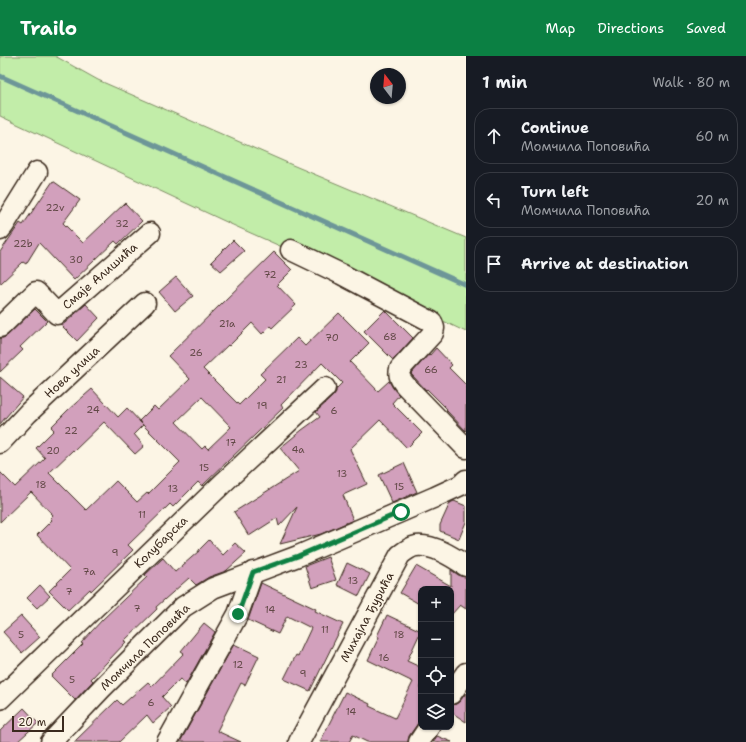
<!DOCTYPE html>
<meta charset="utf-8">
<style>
:root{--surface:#171b24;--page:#20242c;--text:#f1f3f6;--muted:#9ea1a6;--line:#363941;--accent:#0b8043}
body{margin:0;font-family:"Shantell Sans",sans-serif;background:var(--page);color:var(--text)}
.controls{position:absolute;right:12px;bottom:12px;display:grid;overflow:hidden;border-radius:8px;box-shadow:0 1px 3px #0004}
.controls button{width:36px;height:36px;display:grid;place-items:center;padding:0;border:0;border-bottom:1px solid var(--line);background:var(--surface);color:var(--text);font:20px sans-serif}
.compass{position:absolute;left:370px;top:12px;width:36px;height:36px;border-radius:50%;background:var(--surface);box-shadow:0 1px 3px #0004;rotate:344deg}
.scale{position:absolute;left:12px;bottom:10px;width:52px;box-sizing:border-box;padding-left:4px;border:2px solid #3b2a1e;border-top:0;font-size:11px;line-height:14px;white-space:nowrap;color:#3b2a1e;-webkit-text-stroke:3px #fcf5e5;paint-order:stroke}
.stop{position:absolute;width:12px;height:12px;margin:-9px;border:3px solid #0b8043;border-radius:50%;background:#fff}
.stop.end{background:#0b8043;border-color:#fff;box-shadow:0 1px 4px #0008}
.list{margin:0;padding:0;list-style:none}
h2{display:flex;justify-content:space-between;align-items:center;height:52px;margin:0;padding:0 16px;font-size:17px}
h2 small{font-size:13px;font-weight:400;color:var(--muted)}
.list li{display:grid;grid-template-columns:26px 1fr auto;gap:12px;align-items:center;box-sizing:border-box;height:56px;margin:0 8px 8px;padding:0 8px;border:1px solid var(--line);border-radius:16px}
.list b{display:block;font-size:15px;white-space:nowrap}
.list p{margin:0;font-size:13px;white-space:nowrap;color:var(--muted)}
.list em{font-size:13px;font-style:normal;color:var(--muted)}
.icon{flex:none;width:22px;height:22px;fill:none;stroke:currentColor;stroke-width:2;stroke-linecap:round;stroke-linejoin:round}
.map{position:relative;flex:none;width:466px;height:686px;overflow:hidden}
header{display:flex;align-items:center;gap:24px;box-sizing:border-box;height:56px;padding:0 20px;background:var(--accent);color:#fff}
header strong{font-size:19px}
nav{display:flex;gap:22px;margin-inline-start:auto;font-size:14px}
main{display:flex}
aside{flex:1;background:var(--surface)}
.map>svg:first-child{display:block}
</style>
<header>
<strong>Trailo</strong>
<nav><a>Map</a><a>Directions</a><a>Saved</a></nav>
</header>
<main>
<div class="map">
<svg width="466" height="686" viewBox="0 0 466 686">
<rect width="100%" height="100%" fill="#fcf5e5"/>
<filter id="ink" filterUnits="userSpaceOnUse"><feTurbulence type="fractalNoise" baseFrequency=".025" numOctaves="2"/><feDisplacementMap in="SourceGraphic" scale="8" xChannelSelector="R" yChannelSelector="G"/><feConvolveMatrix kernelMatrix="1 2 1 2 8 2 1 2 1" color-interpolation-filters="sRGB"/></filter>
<g filter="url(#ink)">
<path fill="#c2eda9" stroke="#7e8c64" d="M0 0H55L98 24 290 108 466 182V276L383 236 235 170 0 60Z"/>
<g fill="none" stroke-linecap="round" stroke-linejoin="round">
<path stroke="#6d9698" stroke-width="5" d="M0 20 466 229"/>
</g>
<g fill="#d2a0bc" stroke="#3b2a1e" fill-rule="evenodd">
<path d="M53 125 80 144 63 167 83 187 125 147 142 165 118 188 115 185 74 224 39 187 26 208 23 206 0 228V196L20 167 23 169Z"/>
<path d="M233 184 244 195 221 215 211 206Z"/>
<path d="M274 196 292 214 277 229 296 249 272 272 270 270 262 278 252 267 229 290 228 289 203 313 239 349 265 323 260 318 297 282 305 290 339 257 369 287 350 306 378 335 389 325 393 332 399 339 392 347 422 377 407 392 380 364 350 393 367 428 343 439 353 464 321 478 280 488 297 451 279 470 277 462 249 480 234 456 299 415 280 392 302 374 320 361 316 356 333 340 336 336V333L342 327 322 307 281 349 283 352 202 430 198 426 173 451 170 448 128 489 133 494 91 535 90 533 68 554 49 535 70 514 37 479 52 464 50 462 53 459 31 436 0 466V416L15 431 45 402 36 392 54 374 51 371 68 354 92 333 118 361 127 352 143 369 134 378 144 390 135 398 104 366 74 395 73 394 49 417 86 454 116 425 137 446 147 437 148 438 180 406 139 365 154 350 158 354 190 323 168 300ZM202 341 231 371 208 393 205 390 202 393 176 366Z"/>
<path d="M176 221 193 240 175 255 159 236Z"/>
<path d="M86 248 99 262 77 285 61 269 65 267Z"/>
<path d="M35 253 47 265 20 291 23 294 0 316V282H3L8 279Z"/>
<path d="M385 254 413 282 393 304 364 275Z"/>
<path d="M436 292 452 309 449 312 466 329V375L446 354 447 353 427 333 426 334 411 318 429 298 430 299Z"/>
<path d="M0 321 23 341 0 368Z"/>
<path d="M404 407 417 436 392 447 379 419Z"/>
<path d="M454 445 466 450V466L459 483 440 475V469L450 447Z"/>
<path d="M209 484 223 499 235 487 246 497 226 515 209 521 196 529 189 522 156 551 157 553 124 585 126 586 91 623 93 625 75 644 51 620 83 588 81 587 102 564 147 521 145 519 163 502 175 516 199 495V494Z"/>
<path d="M328 501 336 524 312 532 305 510Z"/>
<path d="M347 507 370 518 359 540 337 529Z"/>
<path d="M416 510 451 530V514L460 520 466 521V553L460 549 451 559V533H421V549L400 537Z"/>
<path d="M261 527 316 553 315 555 343 568 310 635 284 623 296 599 298 600 311 572 287 560 278 578 248 564Z"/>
<path d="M40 529 50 540 37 552 27 542Z"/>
<path d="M387 559 421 575 407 605 420 611 421 609V663L409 680 408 686H367L353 679 349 686H320L345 636 370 648 369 650 395 662 413 626 368 604 379 581 377 580Z"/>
<path d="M21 560 40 581 22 597 3 576Z"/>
<path d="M204 567 215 576 186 628 180 623 162 641 171 651 153 667 147 659 119 686H74L117 644 122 649 148 626 152 630 184 597 181 595Z"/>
<path d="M234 588 259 600 245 629 241 627 217 675 241 686H180Z"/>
<path d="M466 637V666L451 656V649L456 648 460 645Z"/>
<path d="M24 652 38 667 17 686H0V675Z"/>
<path d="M437 680 452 686H433Z"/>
</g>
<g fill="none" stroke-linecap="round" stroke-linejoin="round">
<g stroke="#3b2a1e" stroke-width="23">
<g id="street">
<path d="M0 174 4 169 37 116"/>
<path d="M291 194 341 218 432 266 434 272 433 277 400 313C398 320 401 324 405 329L466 392"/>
<path d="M0 271 36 236 57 258 150 177"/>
<path d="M0 387 28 357 145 247"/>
<path d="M451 638 466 617"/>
<path d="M0 643 222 428 325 332"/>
<path d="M51 686 102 632 183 551 213 532 298 500 435 441 461 429 466 424"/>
<path d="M167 686 238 558 253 516"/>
<path d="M299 686 400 499C405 495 410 491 416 490 433 488 453 501 466 510"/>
<path d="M419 686 429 671"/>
</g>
</g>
<use href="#street" stroke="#fcf5e5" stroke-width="20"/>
</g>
</g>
<g fill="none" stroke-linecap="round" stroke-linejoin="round" filter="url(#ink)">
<path stroke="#0b8043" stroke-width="5" d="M238 558 253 516 298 500 401 456"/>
</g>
<g text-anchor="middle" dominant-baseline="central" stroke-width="3.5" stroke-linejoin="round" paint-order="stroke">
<g font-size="10" fill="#614846">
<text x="55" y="151">22v</text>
<text x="122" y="167">32</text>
<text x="23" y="187">22b</text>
<text x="76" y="203">30</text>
<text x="270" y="218">72</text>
<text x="227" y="267">21a</text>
<text x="390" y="280">68</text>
<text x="332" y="281">70</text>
<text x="196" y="296">26</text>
<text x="301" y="308">23</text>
<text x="431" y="313">66</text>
<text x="281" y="323">21</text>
<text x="262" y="349">19</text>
<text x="93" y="353">24</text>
<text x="334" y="354">6</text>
<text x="71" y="374">22</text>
<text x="231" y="386">17</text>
<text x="298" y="393">4a</text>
<text x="53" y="394">20</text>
<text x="204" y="411">15</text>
<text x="342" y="417">13</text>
<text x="41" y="428">18</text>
<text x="399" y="430">15</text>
<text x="173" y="432">13</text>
<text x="142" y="458">11</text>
<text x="115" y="496">9</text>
<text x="89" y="515">7a</text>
<text x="353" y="524">13</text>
<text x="69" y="535">7</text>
<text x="137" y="552">7</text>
<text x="270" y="553">14</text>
<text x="325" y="573">11</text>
<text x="21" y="578">5</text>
<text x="399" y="578">18</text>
<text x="384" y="601">16</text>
<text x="238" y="608">12</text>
<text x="303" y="617">9</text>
<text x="72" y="623">5</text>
<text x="151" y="646">6</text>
<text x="351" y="655">14</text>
</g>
<g font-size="12" fill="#3b2a1e" stroke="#fcf5e5">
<text transform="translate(100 220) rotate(-41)">Смаје Алишића</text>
<text transform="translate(72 316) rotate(-43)">Нова улица</text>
<text transform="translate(161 486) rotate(-44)">Колубарска</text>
<text transform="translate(367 561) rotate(-62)">Михајла Ђурића</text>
<text transform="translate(145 591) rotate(-44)">Момчила Поповића</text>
</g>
</g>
</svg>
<div class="controls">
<button>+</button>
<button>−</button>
<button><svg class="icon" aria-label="locate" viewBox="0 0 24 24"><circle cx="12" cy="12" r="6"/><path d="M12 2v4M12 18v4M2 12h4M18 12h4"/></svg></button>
<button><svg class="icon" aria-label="layers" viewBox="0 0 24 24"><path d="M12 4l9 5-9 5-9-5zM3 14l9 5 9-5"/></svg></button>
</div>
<svg class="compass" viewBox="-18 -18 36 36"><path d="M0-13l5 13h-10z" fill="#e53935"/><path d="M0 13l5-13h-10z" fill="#9ea1a6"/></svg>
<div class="scale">20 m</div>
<div class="stop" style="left:401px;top:456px"></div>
<div class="stop end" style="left:238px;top:558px"></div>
</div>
<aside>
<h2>1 min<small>Walk · 80 m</small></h2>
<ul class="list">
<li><svg class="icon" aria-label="ahead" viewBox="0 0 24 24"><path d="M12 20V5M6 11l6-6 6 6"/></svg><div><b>Continue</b><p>Момчила Поповића</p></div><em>60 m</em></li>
<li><svg class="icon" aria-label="left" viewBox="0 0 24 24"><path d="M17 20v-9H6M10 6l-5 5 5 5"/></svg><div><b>Turn left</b><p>Момчила Поповића</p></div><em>20 m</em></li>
<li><svg class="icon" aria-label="arrive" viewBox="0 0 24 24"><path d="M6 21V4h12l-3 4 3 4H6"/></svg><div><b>Arrive at destination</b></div></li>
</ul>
</aside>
</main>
